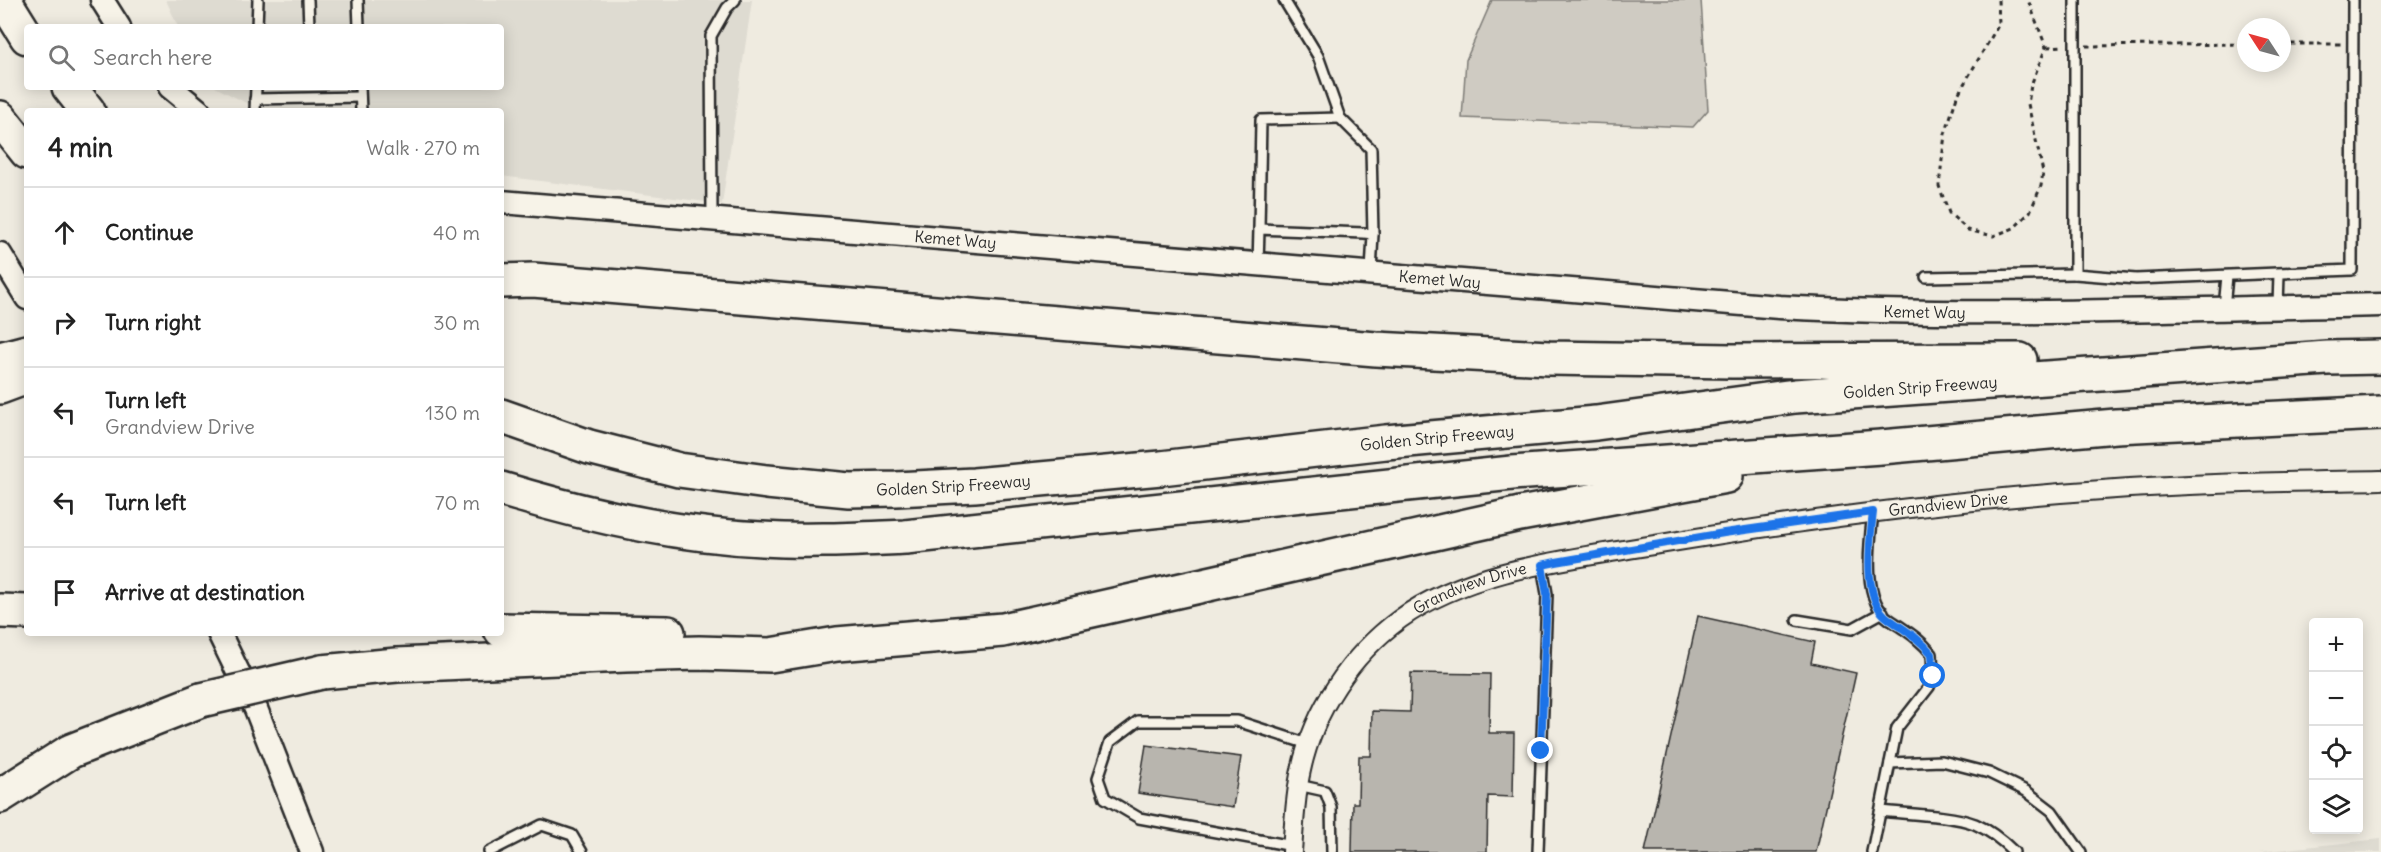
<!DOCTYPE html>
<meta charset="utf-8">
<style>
:root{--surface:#fff;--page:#f6f6f6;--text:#222;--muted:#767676;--line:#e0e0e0}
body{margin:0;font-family:Delius,sans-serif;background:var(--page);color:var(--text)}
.controls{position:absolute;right:18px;bottom:18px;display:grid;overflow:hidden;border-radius:6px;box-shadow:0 3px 15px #0003}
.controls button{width:54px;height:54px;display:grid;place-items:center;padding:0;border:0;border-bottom:2px solid var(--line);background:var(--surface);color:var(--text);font:30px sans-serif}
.compass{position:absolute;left:2237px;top:18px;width:54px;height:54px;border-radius:50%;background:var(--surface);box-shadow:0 3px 15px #0003;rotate:306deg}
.stop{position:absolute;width:18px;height:18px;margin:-14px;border:4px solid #1a73e8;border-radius:50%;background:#fff}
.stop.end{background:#1a73e8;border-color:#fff;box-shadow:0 2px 6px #0008}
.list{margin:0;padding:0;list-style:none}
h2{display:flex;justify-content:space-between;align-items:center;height:78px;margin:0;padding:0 24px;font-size:26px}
h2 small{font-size:20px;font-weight:400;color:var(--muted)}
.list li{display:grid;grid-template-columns:39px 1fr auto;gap:18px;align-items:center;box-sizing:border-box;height:90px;padding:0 24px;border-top:2px solid var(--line)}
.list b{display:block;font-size:22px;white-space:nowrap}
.list p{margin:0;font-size:20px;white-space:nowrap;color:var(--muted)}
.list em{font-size:20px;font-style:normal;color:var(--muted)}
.icon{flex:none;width:33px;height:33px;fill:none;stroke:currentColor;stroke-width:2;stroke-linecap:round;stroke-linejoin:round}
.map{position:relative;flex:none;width:2381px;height:852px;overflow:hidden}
.search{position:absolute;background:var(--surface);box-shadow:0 3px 15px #0003;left:24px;top:24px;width:480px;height:66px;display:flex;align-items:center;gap:15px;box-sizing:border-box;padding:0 21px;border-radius:6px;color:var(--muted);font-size:22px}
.panel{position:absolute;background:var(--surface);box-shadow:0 3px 15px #0003;left:24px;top:108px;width:480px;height:528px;border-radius:6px}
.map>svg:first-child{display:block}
</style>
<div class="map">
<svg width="2381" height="852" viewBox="0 0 2381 852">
<rect width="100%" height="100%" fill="#efebe0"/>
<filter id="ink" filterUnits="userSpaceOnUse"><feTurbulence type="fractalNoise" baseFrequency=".0167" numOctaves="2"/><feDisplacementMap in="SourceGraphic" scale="12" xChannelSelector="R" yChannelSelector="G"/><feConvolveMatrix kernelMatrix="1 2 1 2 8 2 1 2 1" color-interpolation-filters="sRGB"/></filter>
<g filter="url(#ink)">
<g fill="#dedbd1">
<path d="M166 0H752L722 204 501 176V111H262L215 87H501V27H178Z"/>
<path d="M2381 839V852H2259Z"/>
</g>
<path fill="#cfcbc2" stroke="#7d7b76" stroke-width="1.5" d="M1492 0H1701L1708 110 1693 127 1462 118 1466 60Z"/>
<g fill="#b8b5ae" stroke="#2b2b2b" stroke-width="1.5">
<path d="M1698 616 1815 642 1811 663 1856 673 1816 852H1645Z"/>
<path d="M1411 673 1490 674 1489 733H1514L1513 797 1488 796 1487 852H1352L1353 803H1358L1359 756H1371L1372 711 1410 712Z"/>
<path d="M1146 745 1241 757 1233 807 1138 793Z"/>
</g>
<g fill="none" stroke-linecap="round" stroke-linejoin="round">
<g stroke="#2b2b2b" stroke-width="14">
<g id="service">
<path d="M308 0 309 27"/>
<path d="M358 0 359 27"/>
<path d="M1284 0 1318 56 1340 118 1371 149 1373 234"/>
<path d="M2075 0V274L2136 279 2352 270 2353 0"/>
<path d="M257 27 258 0"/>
<path d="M360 87 361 111"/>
<path d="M255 99 360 97"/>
<path d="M255 111 256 87"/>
<path d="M712 219 711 36 727 8 735 0"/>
<path d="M1259 229 1261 120 1340 118"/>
<path d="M1258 264 1259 229 1364 233 1373 234 1371 272"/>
<path d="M1926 277 2075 274"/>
<path d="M2278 307 2279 274"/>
<path d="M2224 308 2227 276"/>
<path d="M1797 620 1852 629 1883 612"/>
<path d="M1890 763 1942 761 1989 773 2026 791 2052 811 2081 852"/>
<path d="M1298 785 1325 791 1331 807 1332 852"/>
<path d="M1881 811C1907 814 1952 815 1975 824 1989 830 2004 842 2014 852"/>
<path d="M1293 846 1139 818 1105 798 1098 778 1110 742 1138 721H1237L1308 744"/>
<path d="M489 852 542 825 572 835 582 852"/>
<path d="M1538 852 1547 594 1542 565"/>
<path d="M1872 852 1897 728 1929 687 1933 676 1932 654C1918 637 1906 631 1889 619 1861 600 1870 541 1873 512"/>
</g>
</g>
<g stroke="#2b2b2b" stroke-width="22">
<g id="minor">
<path id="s1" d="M1292 852C1294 825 1295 796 1301 770 1314 710 1351 655 1400 619 1469 569 1571 559 1654 545 1802 520 1951 500 2102 490 2195 483 2288 482 2381 480"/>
</g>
</g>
<g stroke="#2b2b2b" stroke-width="27">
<g id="tertiary">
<path d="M102 0 119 27"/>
<path d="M170 87 199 111"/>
<path id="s2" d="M501 202 1779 307C1979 318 2180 309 2381 305"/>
<path d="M0 254 27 298"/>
<path d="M219 633 256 709 312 852"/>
</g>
</g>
<g stroke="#2b2b2b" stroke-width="38">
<g id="motorway">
<path d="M4 0 27 37"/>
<path d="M69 87 88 111"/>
<path d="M0 118 27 152"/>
<path d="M501 281 533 280 1376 349 1549 358 1732 361 2020 360"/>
<path d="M0 359 27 352"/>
<path d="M0 387 27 377"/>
<path id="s3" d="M501 416 589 447 679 470 767 482 849 490 896 489 974 485 1161 468 1386 442 1596 423 1795 396 2327 358 2381 357"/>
<path d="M501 489C586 515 674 535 762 539 810 542 857 539 905 537L1512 473 1881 447 2116 426 2381 413"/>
<path d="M0 611 27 612"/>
<path d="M501 630 668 633"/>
<path d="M322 672 397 665 625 655 699 653 770 655 837 644 1003 630 1520 514 1726 476"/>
<path d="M0 796 71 751 201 700"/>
</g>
</g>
<g stroke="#2b2b2b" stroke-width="3" stroke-dasharray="4.5 4.5" stroke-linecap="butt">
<path d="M1998 0 1999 24 1957 96 1945 134 1939 186 1949 213 1968 230 1993 236 2014 228 2030 212 2041 186 2043 172 2028 104 2031 85 2046 47 2028 0"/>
<path d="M2282 44H2342"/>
<path d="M2086 46 2246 44"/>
<path d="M2047 47 2064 46"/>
</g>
<use href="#service" stroke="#f7f3e8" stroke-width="9"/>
<use href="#minor" stroke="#f7f3e8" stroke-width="18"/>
<use href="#tertiary" stroke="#f7f3e8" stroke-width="22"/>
<use href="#motorway" stroke="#f7f3e8" stroke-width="33"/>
<g stroke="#2b2b2b" stroke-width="38" stroke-linecap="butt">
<path id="motorway-bridge" d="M201 700 322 672"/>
</g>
<use href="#motorway-bridge" stroke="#f7f3e8" stroke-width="33"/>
</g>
</g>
<g fill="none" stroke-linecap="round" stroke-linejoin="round" filter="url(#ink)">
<path stroke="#1a73e8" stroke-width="8" d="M1541 751 1547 594 1542 565 1556 562 1724 533 1873 512C1870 541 1861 600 1889 619 1906 631 1918 637 1932 654L1933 676"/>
</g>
<g text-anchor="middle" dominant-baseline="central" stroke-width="4.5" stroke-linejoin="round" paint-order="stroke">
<g font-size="16" fill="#2b2b2b" stroke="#f7f3e8">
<text stroke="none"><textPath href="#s2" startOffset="456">Kemet Way</textPath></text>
<text stroke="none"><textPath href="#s2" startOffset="942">Kemet Way</textPath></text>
<text stroke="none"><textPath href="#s2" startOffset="1428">Kemet Way</textPath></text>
<text stroke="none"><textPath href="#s3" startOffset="1434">Golden Strip Freeway</textPath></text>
<text stroke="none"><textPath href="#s3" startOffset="948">Golden Strip Freeway</textPath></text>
<text stroke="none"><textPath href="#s3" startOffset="462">Golden Strip Freeway</textPath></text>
<text stroke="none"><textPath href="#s1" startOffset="831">Grandview Drive</textPath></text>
<text stroke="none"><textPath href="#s1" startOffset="344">Grandview Drive</textPath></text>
</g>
</g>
</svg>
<div class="controls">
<button>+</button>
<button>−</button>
<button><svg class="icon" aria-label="locate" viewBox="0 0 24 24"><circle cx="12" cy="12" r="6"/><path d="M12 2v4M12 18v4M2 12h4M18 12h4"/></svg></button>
<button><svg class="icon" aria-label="layers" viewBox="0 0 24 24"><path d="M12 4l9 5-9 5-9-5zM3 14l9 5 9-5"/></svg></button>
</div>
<svg class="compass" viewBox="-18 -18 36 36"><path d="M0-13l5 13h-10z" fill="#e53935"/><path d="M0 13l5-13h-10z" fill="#767676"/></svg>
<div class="stop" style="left:1933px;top:676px"></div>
<div class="stop end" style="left:1541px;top:751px"></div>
<div class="search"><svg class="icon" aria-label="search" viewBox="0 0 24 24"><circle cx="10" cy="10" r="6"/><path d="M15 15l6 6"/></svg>Search here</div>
<section class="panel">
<h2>4 min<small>Walk · 270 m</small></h2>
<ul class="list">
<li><svg class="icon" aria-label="ahead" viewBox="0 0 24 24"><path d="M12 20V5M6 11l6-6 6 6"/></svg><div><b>Continue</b></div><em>40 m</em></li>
<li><svg class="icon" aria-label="right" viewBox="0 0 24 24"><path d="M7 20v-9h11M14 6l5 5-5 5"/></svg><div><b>Turn right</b></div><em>30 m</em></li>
<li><svg class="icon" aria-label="left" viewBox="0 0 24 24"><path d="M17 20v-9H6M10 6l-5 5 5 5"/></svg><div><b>Turn left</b><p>Grandview Drive</p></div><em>130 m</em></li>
<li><svg class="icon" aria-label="left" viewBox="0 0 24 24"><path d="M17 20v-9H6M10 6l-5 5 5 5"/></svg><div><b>Turn left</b></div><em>70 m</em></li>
<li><svg class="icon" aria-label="arrive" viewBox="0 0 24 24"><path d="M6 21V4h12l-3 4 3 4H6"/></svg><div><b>Arrive at destination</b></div></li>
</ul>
</section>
</div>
